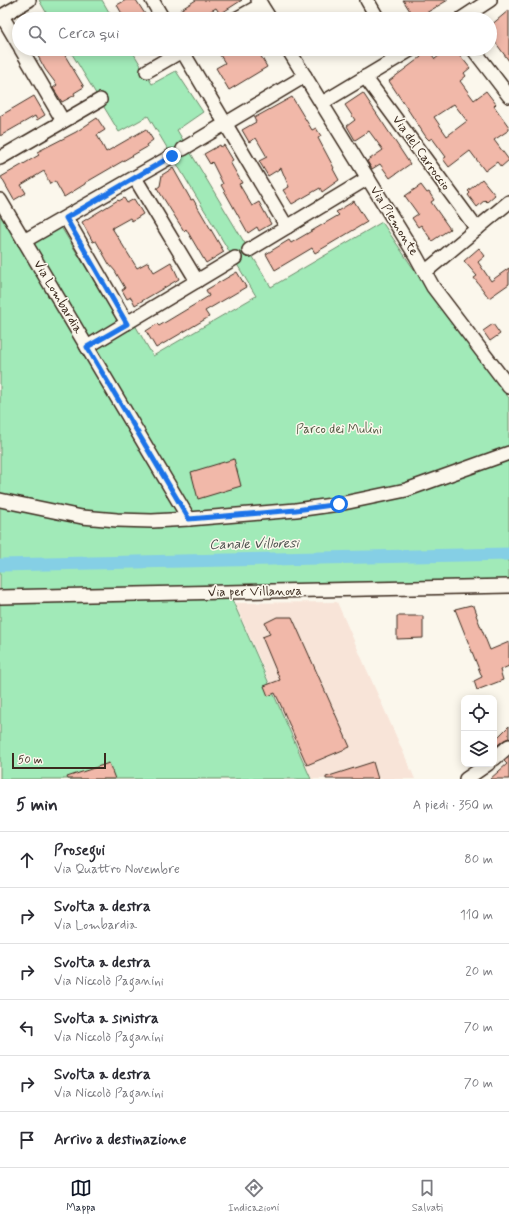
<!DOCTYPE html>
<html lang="it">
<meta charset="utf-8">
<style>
:root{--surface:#fff;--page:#f2f2f3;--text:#2b2b33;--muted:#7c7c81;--line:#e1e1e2;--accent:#111827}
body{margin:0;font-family:Mynerve,sans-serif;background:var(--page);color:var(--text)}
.controls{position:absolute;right:12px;bottom:12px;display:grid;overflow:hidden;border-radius:8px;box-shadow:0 2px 10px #0003}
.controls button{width:36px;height:36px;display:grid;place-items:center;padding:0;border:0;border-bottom:1px solid var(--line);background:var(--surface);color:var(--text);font:20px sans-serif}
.scale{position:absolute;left:12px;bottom:10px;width:94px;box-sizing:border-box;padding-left:4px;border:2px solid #3b2a1e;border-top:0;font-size:11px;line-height:14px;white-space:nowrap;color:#3b2a1e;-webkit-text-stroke:3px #fbf7ec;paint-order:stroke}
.stop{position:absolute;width:12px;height:12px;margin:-9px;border:3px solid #1a73e8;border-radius:50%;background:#fff}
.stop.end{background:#1a73e8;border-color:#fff;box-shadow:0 1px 4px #0008}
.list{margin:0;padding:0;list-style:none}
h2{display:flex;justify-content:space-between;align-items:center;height:52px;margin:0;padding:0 16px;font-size:17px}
h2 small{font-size:13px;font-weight:400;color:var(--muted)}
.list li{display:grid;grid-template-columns:26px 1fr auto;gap:12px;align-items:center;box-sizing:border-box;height:56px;padding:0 16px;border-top:1px solid var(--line)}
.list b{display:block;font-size:15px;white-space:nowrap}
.list p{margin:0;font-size:13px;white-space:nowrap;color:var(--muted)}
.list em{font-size:13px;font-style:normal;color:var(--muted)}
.icon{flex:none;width:22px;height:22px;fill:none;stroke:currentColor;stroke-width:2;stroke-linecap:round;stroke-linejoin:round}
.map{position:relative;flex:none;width:509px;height:779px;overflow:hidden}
.search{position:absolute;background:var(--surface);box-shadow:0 2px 10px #0003;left:12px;right:12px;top:12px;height:44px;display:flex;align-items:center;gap:10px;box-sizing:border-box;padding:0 14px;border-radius:22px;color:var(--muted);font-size:15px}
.sheet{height:388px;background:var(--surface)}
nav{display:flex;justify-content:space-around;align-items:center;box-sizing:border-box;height:56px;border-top:1px solid var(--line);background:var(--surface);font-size:11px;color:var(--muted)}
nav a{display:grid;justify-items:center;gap:2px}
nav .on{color:var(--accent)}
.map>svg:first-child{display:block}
</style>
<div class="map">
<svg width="509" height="779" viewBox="0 0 509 779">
<rect width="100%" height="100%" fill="#fbf7ec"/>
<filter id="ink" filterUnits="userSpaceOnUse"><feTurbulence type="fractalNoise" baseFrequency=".025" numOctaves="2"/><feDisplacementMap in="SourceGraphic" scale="8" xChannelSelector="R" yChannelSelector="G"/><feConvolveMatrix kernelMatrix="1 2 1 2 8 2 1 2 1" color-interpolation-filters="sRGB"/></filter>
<g filter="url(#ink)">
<path fill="#f8e4d8" d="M337 602 415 779H312L235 603Z"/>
<g fill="#a1eab8" stroke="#6e8a6b">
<path d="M39 0H102L113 19H50Z"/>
<path d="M69 49H131L152 84 176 71 203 112 177 130 271 287 382 222 411 265 509 398V582L227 588 311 779H0V212L21 249 61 227 124 330 135 325 153 356 256 296 148 116 119 132Z"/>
</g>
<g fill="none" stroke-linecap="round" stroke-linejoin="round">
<path stroke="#85cfe5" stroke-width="13" d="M0 565 509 554"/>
</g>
<g fill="#f1b8a9" stroke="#3b2a1e" fill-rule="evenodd">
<path d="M126 0H136L145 14 138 19H125L117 5Z"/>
<path d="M196 0H242L220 14 216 8 197 19H171L181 12 180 10Z"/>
<path d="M403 0H448L426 13 427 15 421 19H415Z"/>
<path d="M509 10V61L490 35V26Z"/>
<path d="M34 49H61L84 87 74 93 75 95 62 102 53 88 57 85 45 69Z"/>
<path d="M230 49H257L267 67 229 90 216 68 225 63 220 55Z"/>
<path d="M424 49H428L435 59 448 49H455L470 68 464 73 466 76 460 81 474 100 486 91 496 104 494 106 509 127V130L494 140 509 160 501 167 497 162 485 171 470 151 449 167 443 159 446 157 432 138 429 140 426 137 389 81 421 57 419 53ZM454 104 467 121 447 136 434 117Z"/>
<path d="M363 93 410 164 390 178 380 164 372 169 367 161 383 150 369 131 355 140 347 126 355 120 345 105Z"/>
<path d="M34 96 45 115 37 120 35 116 0 136V116Z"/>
<path d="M292 97 312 130 316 128 321 136 318 138 334 168 333 169 339 180 322 192 320 188 292 204 283 190 289 187 281 168 268 176 259 161 267 157 256 138 249 142 242 130 256 122 254 118Z"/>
<path d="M97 118 105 130 97 135 106 152 146 129 153 140 146 145 147 147 85 183V184L64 197 55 181 50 184 44 171 21 185 26 193 14 200 1 177 39 155 37 152 76 132Z"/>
<path d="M220 145 221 147 224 145 233 160 230 162 242 183 239 184 252 206 259 202 271 224 259 231 257 227 248 233 221 185 223 184 212 162 210 164 204 154Z"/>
<path d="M173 168 191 200 193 199 224 252 206 263 186 229 184 231 157 188 160 186 162 175Z"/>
<path d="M482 179 495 195 487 202 485 200 477 207 468 195 470 193 468 191Z"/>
<path d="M421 185 427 193 429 192 434 200 431 202 450 229 432 241 421 225 418 227 412 218 418 214 405 196Z"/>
<path d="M124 198 127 203 134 199 143 214 132 221 130 218 112 228 137 268 148 262 154 272 171 262 179 279 135 305 131 297 127 299 122 290 125 288 115 271 109 264 96 241 93 242 82 222 118 200 119 201Z"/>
<path d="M354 201 367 222 315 253 312 248 275 270 266 254 289 240 291 243 339 215 336 212Z"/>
<path d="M479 248 485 256 478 262 491 281 509 268V284L489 298 474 278 477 276 464 261Z"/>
<path d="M237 272 246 287 205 311 209 317 156 348 146 331 157 324 159 326 209 296 206 290Z"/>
<path d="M493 324 500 334 490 341 483 331Z"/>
<path d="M234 459 241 486 198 499 191 472Z"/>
<path d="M471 605 472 606H474L477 614 476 615 490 650 509 642V666L500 670 503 680 477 690 474 681 482 677 455 609Z"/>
<path d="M397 616H423V638L397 639Z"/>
<path d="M277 617H292L350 747 307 765 279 701 275 693 268 696 264 686 280 680 262 637 270 634 265 623Z"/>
<path d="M509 726V738L504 740 494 748V741Z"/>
<path d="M509 757V779H490L507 764 504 761Z"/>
<path d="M373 762 378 779H326V777Z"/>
<path d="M109 763 115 779H68L67 777Z"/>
</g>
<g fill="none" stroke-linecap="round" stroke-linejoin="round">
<g stroke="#3b2a1e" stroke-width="16">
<g id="minor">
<path d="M152 0 163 19"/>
<path d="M258 0 270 19"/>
<path d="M367 0 378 19"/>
<path d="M2 16 19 45"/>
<path d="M0 17 29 0"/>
<path d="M236 19 261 5"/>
<path d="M461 19 490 0"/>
<path d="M21 49 63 121"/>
<path d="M181 49 287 227"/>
<path d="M288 49 416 256 433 287 509 387"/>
<path d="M473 49 509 96"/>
<path d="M147 71 185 49"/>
<path d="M365 77 477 229"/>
<path d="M322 103 412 49"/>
<path d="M183 149 305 76"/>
<path d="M0 158 100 100"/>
<path d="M135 178 197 281"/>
<path d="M0 200 189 519"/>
<path d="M66 218 127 323"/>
<path d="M24 241 172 156"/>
<path d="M249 250 368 178"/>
<path d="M425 272 509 202"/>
<path d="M87 347 235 258"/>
<path d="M0 500 82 517 117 520 152 521 189 519 296 510 339 504 406 490 509 453"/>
<path d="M0 597 509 586"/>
<path d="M494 759 509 746"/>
<path d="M466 779 488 764"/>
</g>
</g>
<use href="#minor" stroke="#fbf7ec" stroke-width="13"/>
</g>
</g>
<g fill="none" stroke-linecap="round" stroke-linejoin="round" filter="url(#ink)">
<path stroke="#1a73e8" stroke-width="5" d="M172 156 66 218 127 324 87 347 189 519 296 510 339 504"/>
</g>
<g text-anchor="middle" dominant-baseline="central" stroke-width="3" stroke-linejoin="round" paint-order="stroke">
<g font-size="13" fill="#3b2a1e" stroke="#fbf7ec">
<text transform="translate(421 153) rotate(54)">Via del Carroccio</text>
<text transform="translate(394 221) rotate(58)">Via Piemonte</text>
<text transform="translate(58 297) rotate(59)">Via Lombardia</text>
<text transform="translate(255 592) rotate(-1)">Via per Villanova</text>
</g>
<g font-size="13" fill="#545a44" stroke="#fbf7ec">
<text x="339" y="429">Parco dei Mulini</text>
</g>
<g font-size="14" font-style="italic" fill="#4e5350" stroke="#fbf7ec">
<text transform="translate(254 544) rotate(-1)">Canale Villoresi</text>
</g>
</g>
</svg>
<div class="controls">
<button><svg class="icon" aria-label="locate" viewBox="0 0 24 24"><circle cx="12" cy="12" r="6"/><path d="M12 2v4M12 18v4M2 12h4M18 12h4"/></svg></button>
<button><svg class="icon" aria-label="layers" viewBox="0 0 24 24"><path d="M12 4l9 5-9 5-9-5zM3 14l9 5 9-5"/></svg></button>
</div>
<div class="scale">50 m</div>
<div class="stop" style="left:339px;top:504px"></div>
<div class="stop end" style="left:172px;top:156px"></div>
<div class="search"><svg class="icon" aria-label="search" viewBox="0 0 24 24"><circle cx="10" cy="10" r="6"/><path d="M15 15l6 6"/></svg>Cerca qui</div>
</div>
<section class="sheet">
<h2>5 min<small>A piedi · 350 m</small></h2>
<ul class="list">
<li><svg class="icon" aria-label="ahead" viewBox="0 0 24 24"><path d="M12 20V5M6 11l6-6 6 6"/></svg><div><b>Prosegui</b><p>Via Quattro Novembre</p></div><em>80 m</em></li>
<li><svg class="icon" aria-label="right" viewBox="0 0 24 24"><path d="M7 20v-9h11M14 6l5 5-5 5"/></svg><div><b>Svolta a destra</b><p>Via Lombardia</p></div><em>110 m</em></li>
<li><svg class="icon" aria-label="right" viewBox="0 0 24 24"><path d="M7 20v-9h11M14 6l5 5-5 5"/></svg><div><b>Svolta a destra</b><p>Via Niccolò Paganini</p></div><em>20 m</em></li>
<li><svg class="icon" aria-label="left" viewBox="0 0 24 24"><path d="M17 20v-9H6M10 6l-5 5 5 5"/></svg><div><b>Svolta a sinistra</b><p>Via Niccolò Paganini</p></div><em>70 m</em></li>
<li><svg class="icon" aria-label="right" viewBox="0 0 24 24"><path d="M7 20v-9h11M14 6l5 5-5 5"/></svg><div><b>Svolta a destra</b><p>Via Niccolò Paganini</p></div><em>70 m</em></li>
<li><svg class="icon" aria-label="arrive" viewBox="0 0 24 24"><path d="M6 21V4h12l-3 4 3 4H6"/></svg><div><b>Arrivo a destinazione</b></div></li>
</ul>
</section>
<nav>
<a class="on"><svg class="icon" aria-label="map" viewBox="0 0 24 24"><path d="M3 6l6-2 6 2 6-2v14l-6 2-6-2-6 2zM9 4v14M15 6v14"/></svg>Mappa</a>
<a><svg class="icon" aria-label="directions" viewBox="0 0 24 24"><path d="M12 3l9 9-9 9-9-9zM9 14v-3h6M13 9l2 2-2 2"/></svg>Indicazioni</a>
<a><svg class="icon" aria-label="saved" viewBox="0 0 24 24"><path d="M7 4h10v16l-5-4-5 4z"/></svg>Salvati</a>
</nav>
